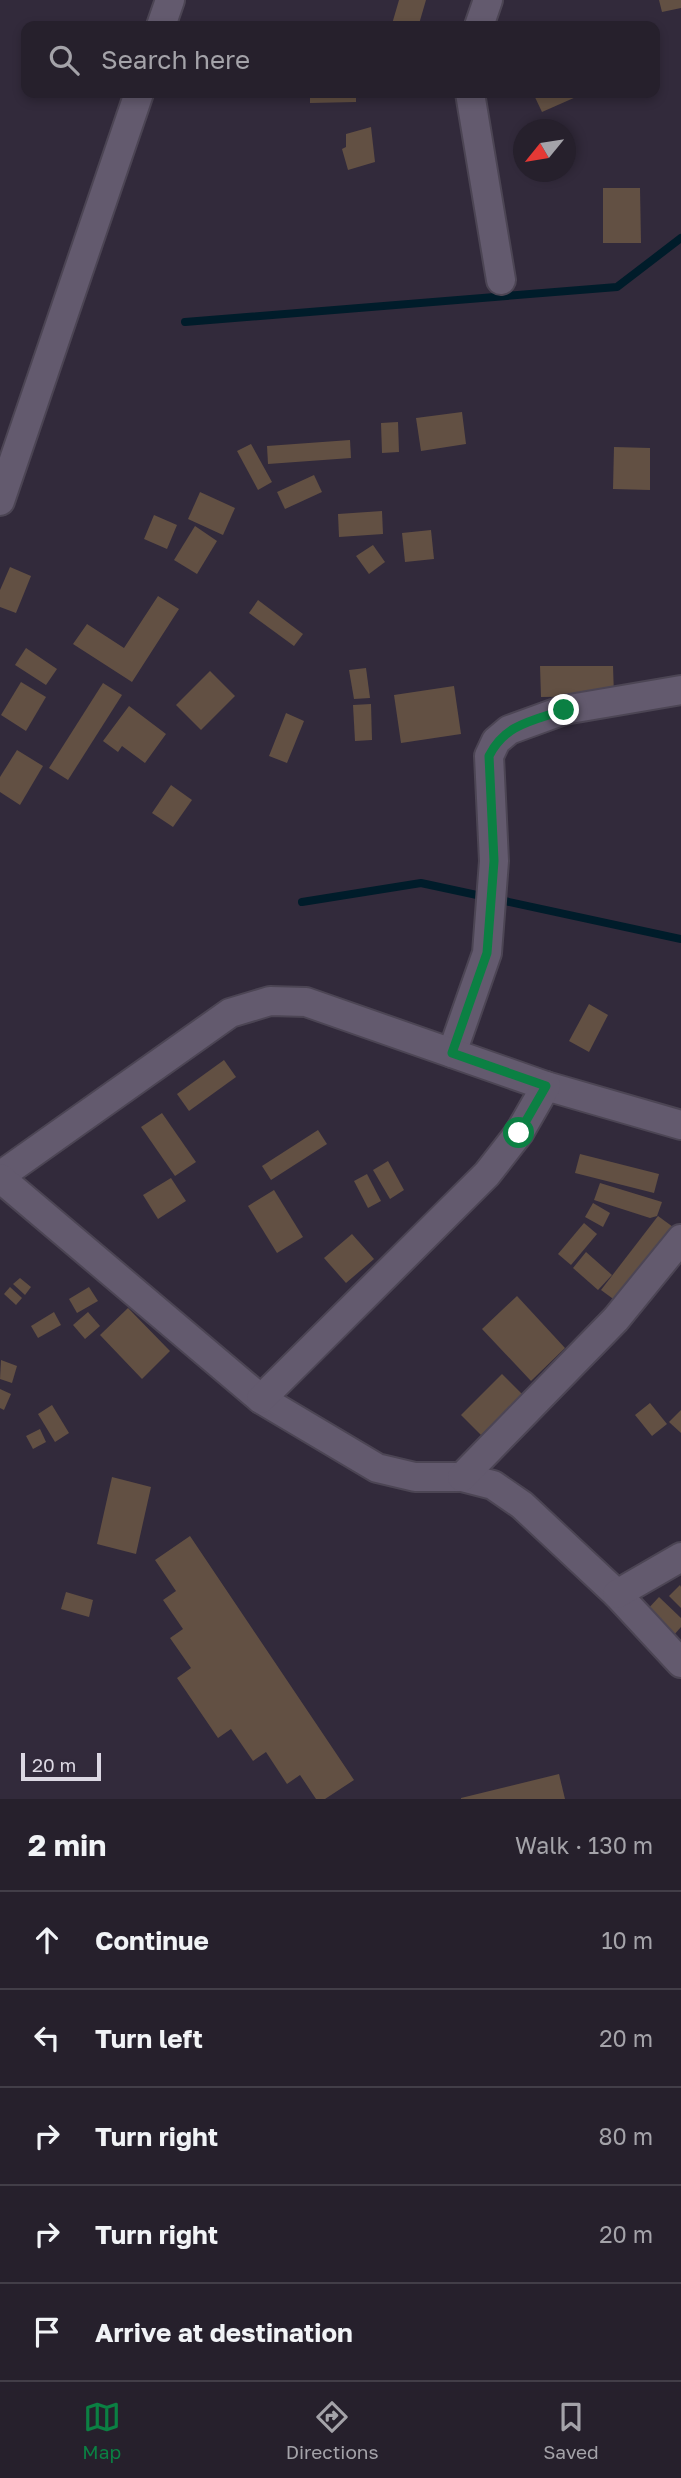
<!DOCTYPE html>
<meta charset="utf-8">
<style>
:root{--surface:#26202c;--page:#2e2834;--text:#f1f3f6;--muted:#a4a3a9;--line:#423e48;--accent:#0b8043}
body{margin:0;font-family:"Golos Text",sans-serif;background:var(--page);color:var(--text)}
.compass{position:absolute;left:513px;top:119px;width:63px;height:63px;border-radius:50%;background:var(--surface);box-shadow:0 4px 10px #0003;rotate:240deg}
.scale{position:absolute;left:21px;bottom:18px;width:80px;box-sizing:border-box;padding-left:7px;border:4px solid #dcd8e3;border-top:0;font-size:19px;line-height:24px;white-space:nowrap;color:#dcd8e3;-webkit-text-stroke:5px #322a3b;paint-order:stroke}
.stop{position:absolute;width:21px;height:21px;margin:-16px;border:5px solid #0b8043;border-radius:50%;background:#fff}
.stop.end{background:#0b8043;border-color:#fff;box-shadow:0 2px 7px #0008}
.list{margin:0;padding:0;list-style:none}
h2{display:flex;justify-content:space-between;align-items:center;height:91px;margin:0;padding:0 28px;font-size:30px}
h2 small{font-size:23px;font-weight:400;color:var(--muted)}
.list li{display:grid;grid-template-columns:46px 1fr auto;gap:21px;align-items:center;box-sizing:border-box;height:98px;padding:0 28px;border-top:2px solid var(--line)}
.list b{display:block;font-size:26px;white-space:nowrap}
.list em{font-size:23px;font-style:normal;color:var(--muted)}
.icon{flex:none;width:38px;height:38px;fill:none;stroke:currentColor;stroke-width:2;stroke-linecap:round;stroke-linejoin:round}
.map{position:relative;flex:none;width:681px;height:1799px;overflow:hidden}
.search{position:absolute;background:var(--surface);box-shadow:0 4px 10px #0003;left:21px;right:21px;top:21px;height:77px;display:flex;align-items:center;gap:18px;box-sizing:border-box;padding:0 24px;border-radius:14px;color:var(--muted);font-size:26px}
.sheet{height:581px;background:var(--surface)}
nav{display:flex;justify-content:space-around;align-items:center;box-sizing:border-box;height:98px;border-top:2px solid var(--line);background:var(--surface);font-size:19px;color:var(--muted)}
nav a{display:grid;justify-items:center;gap:4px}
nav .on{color:var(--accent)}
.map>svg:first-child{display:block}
</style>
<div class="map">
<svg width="681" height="1799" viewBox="0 0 681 1799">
<rect width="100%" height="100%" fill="#322a3b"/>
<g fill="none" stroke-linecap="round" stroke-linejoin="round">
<g stroke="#001c2a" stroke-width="8">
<path d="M185 322 617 287 681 238"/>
<path d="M302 902 421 883 681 939"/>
</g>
</g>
<g fill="#625043">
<path d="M399 0H426L419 24H392Z"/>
<path d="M659 0H681V8L662 12Z"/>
<path d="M310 93H356V102L310 103Z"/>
<path d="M533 93H585L542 112Z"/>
<path d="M371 127 375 162 348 170 342 149 346 147V134Z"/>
<path d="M603 188H640L641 243H603Z"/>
<path d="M462 412 466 444 421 451 416 418Z"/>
<path d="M398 422 399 452 382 453 381 423Z"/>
<path d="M350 440 351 458 268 464 267 446Z"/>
<path d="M251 444 272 482 258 490 237 451Z"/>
<path d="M614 447 650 448V490L613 489Z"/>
<path d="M314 475 322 492 285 509 277 492Z"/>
<path d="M200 492 235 508 223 535 188 519Z"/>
<path d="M382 511 383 534 339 537 338 514Z"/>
<path d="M154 515 177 525 167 549 144 539Z"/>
<path d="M195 526 217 541 197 574 174 560Z"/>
<path d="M431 530 434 559 405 562 402 533Z"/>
<path d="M373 545 385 562 369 574 356 556Z"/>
<path d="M10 567 31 576 16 613 0 607V590Z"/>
<path d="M158 596 179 609 132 682 73 644 87 624 124 648Z"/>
<path d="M258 600 303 634 294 646 249 613Z"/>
<path d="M26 648 57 669 46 685 15 665Z"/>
<path d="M540 666H613L614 696 541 697Z"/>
<path d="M366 668 370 698 354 699 349 670Z"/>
<path d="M210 671 235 696 201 730 176 705Z"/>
<path d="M21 682 46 697 26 731 1 715Z"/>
<path d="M103 683 122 695 68 780 49 768Z"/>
<path d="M454 686 461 734 401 743 394 695Z"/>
<path d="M371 704 372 740 355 741 353 705Z"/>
<path d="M129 706 166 734 145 763 122 746 118 752 103 741Z"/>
<path d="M286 713 304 721 287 763 269 756Z"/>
<path d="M17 750 43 766 20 805 0 792V777Z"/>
<path d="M171 785 192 800 173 827 152 813Z"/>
<path d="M589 1004 608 1015 589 1052 569 1041Z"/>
<path d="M224 1060 236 1077 189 1111 177 1094Z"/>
<path d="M162 1113 196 1162 175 1176 141 1127Z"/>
<path d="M318 1130 327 1144 271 1180 262 1166Z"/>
<path d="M580 1154 659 1174 654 1193 575 1173Z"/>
<path d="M388 1161 404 1190 390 1199 373 1170Z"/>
<path d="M367 1174 381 1201 368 1208 354 1181Z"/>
<path d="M171 1178 186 1201 158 1219 143 1195Z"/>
<path d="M600 1183 662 1202 657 1216 650 1218 594 1200Z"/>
<path d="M274 1190 303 1237 277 1253 248 1206Z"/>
<path d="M593 1203 610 1213 603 1227 585 1217Z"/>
<path d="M658 1216 673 1227 616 1301 601 1290Z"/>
<path d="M584 1223 597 1234 571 1265 558 1254Z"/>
<path d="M352 1234 374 1259 346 1283 324 1258Z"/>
<path d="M586 1252 612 1275 598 1290 573 1268Z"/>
<path d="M20 1278 31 1287 25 1295 13 1284Z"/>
<path d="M10 1287 22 1298 16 1305 4 1294Z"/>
<path d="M89 1287 98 1301 77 1313 69 1299Z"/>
<path d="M517 1296 565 1348 531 1381 482 1329Z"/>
<path d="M128 1308 170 1351 142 1379 100 1335Z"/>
<path d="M54 1312 61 1325 38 1338 31 1326Z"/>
<path d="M88 1312 100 1326 85 1339 73 1325Z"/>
<path d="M1 1360 17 1366 12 1383 0 1379Z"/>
<path d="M502 1374 522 1394 481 1435 461 1415Z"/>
<path d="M0 1389 11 1394 4 1410 0 1408Z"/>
<path d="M650 1403 667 1424 652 1436 635 1415Z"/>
<path d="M52 1405 69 1433 55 1442 38 1414Z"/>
<path d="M681 1410V1433L669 1422Z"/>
<path d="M40 1429 46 1442 33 1449 26 1436Z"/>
<path d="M112 1477 151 1487 136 1554 97 1544Z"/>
<path d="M190 1536 354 1780 325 1799H316L300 1775 287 1784 266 1752 253 1761 231 1729 218 1738 177 1678 191 1668 170 1638 183 1629 163 1600 176 1591 155 1560Z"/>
<path d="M680 1585 681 1587V1608L669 1596Z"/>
<path d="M66 1592 93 1600 89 1617 61 1609Z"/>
<path d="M659 1597 681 1618V1627L673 1636 646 1611Z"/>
<path d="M559 1774 565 1799H461V1798Z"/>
</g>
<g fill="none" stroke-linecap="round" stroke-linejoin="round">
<g stroke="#4c4554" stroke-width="32">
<g id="minor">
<path d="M161 26 170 0"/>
<path d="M479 26 488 0"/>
<path d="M470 93 501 280"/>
<path d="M0 501 139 93"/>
<path d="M452 1053 487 953 494 861 489 756 496 741 509 730 564 710 681 690"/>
<path d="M0 1176 230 1013 270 1001 306 1002 546 1086 681 1125"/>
<path d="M0 1178 261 1399 377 1468 415 1477H462L493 1485 522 1505 617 1594 681 1663"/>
<path d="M261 1399 487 1174 519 1133 546 1086"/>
<path d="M462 1477 616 1319 681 1239"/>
<path d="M617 1594 681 1557"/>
</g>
</g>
<use href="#minor" stroke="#635a6e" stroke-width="28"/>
</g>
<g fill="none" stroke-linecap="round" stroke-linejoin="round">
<path stroke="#0b8043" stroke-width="9" d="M519 1133 546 1086 452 1053 487 953 494 861 489 756C505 724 532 721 564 710"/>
</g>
</svg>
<svg class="compass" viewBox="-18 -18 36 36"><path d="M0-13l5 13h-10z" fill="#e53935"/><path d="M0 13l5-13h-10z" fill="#a4a3a9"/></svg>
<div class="scale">20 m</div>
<div class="stop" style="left:519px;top:1133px"></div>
<div class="stop end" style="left:564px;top:710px"></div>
<div class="search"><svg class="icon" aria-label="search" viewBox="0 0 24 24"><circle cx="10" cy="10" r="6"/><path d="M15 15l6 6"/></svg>Search here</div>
</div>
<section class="sheet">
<h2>2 min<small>Walk · 130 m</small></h2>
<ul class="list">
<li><svg class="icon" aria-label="ahead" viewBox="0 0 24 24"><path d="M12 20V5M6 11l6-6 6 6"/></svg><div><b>Continue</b></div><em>10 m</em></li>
<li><svg class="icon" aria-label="left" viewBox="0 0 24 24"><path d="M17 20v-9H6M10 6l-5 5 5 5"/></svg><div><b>Turn left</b></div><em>20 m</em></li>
<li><svg class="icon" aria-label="right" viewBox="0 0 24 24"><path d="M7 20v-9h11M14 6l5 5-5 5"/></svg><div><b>Turn right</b></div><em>80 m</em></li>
<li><svg class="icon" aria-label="right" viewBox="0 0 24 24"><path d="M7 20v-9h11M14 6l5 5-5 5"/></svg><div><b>Turn right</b></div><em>20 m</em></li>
<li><svg class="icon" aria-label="arrive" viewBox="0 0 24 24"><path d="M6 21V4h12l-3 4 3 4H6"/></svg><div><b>Arrive at destination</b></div></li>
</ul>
</section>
<nav>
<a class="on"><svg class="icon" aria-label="map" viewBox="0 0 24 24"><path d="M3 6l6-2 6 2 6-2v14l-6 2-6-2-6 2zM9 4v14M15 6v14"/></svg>Map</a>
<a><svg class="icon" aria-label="directions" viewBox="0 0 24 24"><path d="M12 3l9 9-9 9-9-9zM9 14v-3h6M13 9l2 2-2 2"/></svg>Directions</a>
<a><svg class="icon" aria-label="saved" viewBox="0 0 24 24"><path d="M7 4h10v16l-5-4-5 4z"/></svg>Saved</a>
</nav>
